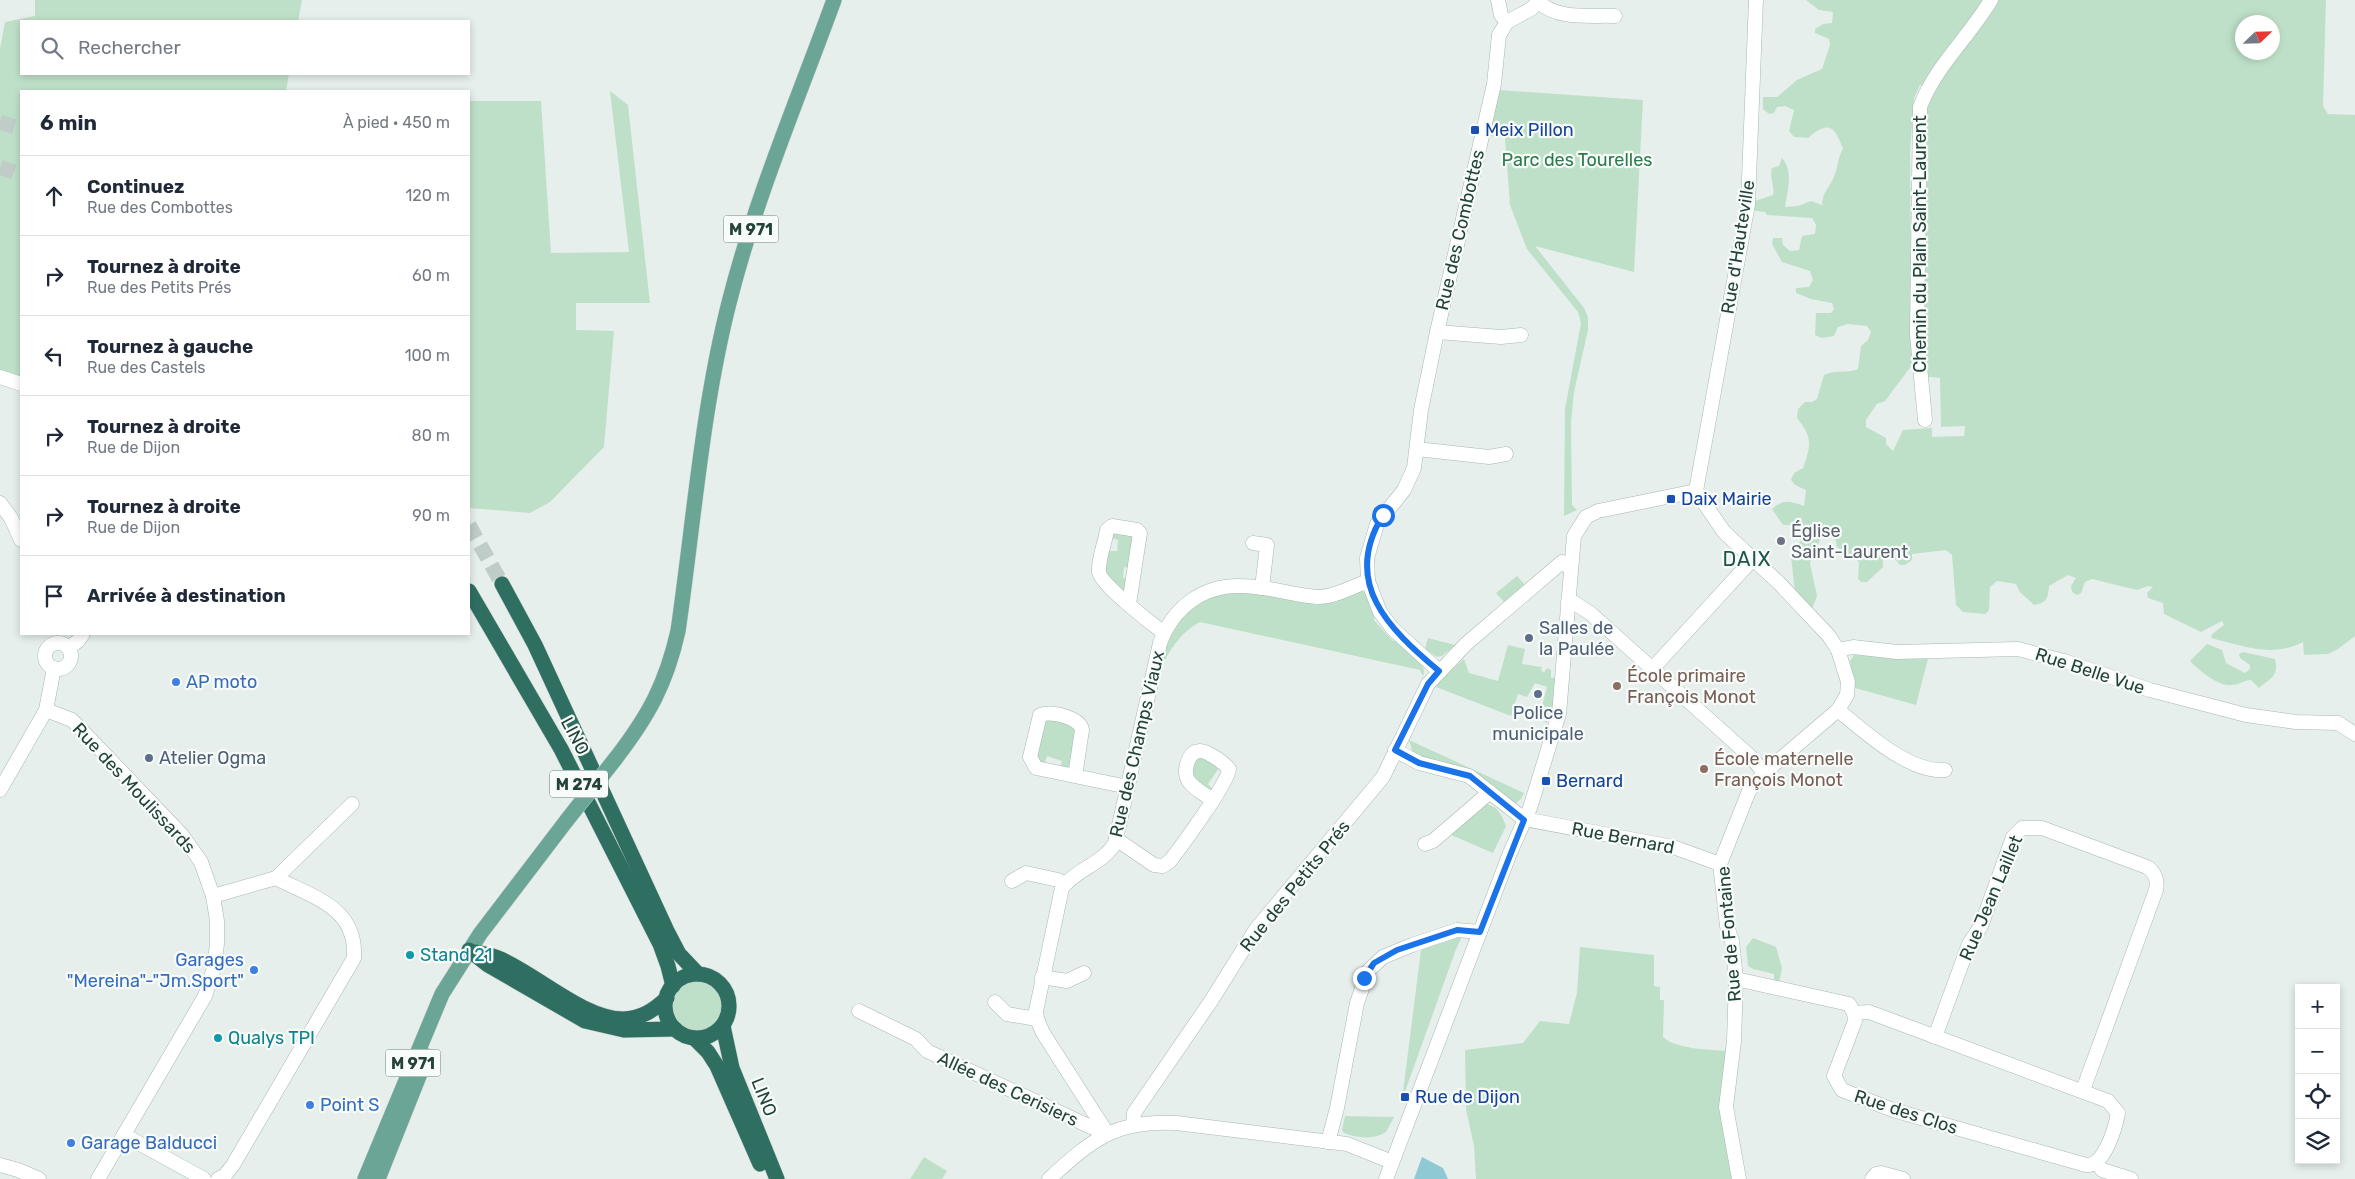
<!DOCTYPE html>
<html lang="fr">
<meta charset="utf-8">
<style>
:root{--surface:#fff;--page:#f2f2f3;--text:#1f2937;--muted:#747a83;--line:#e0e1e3}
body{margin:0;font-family:Rubik,sans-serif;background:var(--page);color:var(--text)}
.controls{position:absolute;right:15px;bottom:15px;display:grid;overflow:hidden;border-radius:0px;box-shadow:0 2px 8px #0003}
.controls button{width:45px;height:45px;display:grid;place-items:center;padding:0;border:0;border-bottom:1px solid var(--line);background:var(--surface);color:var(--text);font:25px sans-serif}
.compass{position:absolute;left:2235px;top:15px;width:45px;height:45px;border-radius:50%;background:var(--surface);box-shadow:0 2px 8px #0003;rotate:67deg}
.stop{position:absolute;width:15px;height:15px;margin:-11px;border:4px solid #1a73e8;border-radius:50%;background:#fff}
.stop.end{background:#1a73e8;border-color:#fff;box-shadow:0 1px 5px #0008}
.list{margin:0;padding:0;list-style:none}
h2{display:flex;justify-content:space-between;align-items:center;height:65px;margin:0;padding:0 20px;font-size:21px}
h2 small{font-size:16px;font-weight:400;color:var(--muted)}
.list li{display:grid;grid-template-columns:32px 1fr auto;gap:15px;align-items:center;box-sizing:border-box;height:80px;padding:0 20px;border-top:1px solid var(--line)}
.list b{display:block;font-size:19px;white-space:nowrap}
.list p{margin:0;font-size:16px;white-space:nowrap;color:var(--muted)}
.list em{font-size:16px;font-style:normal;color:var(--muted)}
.icon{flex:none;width:28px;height:28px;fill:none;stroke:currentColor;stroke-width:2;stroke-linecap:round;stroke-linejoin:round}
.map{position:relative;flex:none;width:2355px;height:1179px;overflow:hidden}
.search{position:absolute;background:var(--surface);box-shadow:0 2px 8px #0003;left:20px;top:20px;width:450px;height:55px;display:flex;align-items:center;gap:12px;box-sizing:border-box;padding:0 18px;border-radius:0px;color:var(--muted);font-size:19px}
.panel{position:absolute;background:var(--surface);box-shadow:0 2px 8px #0003;left:20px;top:90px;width:450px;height:545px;border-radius:0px}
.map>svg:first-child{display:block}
</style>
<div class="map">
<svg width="2355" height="1179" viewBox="0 0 2355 1179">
<rect width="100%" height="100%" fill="#e6efeb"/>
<g fill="#bfe0c8" fill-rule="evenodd">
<path d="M35 0H302L298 21H21V74H289L286 91H21V381L0 373V49L5 22 35 16Z"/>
<path d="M1806 0H2326L2323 106 2328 114 2355 115V636L2338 649 2328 654 2304 655 2303 642C2273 658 2243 646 2211 638L2212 634 2224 625 2222 621 2201 632 2164 614 2163 603 2148 598 2147 593 2153 587 2148 586 2137 590 2092 579 2085 582 2081 593 2077 595 2072 592 2071 586 2076 578 2068 575 2049 586C2048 598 2047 603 2034 605L2020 592 2016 584 1997 581 1990 587 1989 610 1985 614 1963 612 1956 605 1952 555 1946 550 1912 554V560L1905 565H1900L1896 560 1889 557 1883 560V567L1867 582H1861L1858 579 1859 562 1837 547 1836 541 1829 534 1822 535 1810 563 1817 596 1812 609 1795 591 1791 557 1801 540 1799 530 1793 525H1783L1772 509C1784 498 1791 502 1804 506L1806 490 1795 485 1791 480 1794 473 1803 468C1811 445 1813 438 1797 418L1798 409 1805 402H1812L1817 399 1824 375C1836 369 1847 374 1858 369L1861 346 1868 340 1871 332 1867 326 1848 324 1838 327 1834 336 1822 338 1815 335 1816 313H1831L1834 309 1832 303 1811 299 1796 293V288L1809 287 1813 280 1810 271 1782 262 1772 244 1773 238H1782L1783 245 1790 251 1799 250 1802 236 1815 234 1816 225 1812 218 1767 215 1765 212 1752 210V202L1773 195C1775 185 1769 178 1772 168L1779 166 1782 158C1794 171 1787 192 1785 207L1798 206 1811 201 1822 205C1822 194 1828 189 1833 179 1838 170 1837 158 1843 149 1834 125 1828 121 1808 138L1794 137 1789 131 1794 110 1785 106 1777 107 1774 113 1769 114 1763 109V97H1777L1797 80 1822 69 1830 45 1829 39 1815 33V29L1823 24 1832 23 1833 12 1819 10ZM2242 22H2272V52H2242ZM1920 85 1932 88 1924 113V322L1919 326 1920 376 1940 378 1941 427 1965 426 1964 436 1932 437V428L1903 430 1893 451 1886 444V438L1866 427V420L1877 404 1885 401 1912 365 1910 151 1914 98Z"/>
<path d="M1499 90 1643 100 1634 272 1535 246 1584 308 1588 317V330L1574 392 1571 423 1572 505 1577 510 1564 516 1565 409 1581 323 1578 312 1570 302 1527 249 1510 205 1505 138 1489 136Z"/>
<path d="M610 91 628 105 650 303H576V330L614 331 604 447 550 502 530 513 469 508V101H541L551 253 629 252Z"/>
<path d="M1112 531 1135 537 1131 569 1124 567 1123 578 1130 580 1127 591 1122 592 1105 574 1109 551H1117L1118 540 1110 538Z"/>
<path d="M1517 576 1526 586 1505 603 1496 593Z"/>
<path d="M1234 590 1310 601 1314 605 1337 602 1338 598 1362 591C1369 596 1376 611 1374 620L1393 641 1396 640C1406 649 1429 662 1423 676L1420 670 1200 622C1181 632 1170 649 1161 668 1163 641 1176 615 1201 600 1210 595 1224 593 1234 590Z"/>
<path d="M1428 638 1455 645 1442 656 1437 657 1425 649Z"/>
<path d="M2207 644 2222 650 2226 663 2245 673 2250 669V665L2240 658 2239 654 2243 652 2275 659C2279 676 2271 678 2259 688L2251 680C2244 680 2239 685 2232 685 2218 687 2199 670 2190 661Z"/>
<path d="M1508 645 1525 649 1522 664 1542 667 1541 670 1544 673 1547 668 1551 670V678H1555L1553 706 1547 723 1545 722 1549 708 1542 706 1547 687 1535 683 1527 697 1518 694 1511 716 1436 687 1438 682 1464 659 1469 673 1498 681Z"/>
<path d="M1854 655 1928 659 1916 705 1855 688 1850 661Z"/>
<path d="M1049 718 1076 725 1070 768 1060 769 1062 761 1047 756 1044 766 1035 759 1040 723Z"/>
<path d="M1409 740 1524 793 1521 799 1515 804 1413 753Z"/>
<path d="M1199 757 1221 765 1208 784 1213 790H1208L1195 784 1191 764Z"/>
<path d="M1487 804C1499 807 1502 816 1506 826L1493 853 1449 834Z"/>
<path d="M1463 934 1455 952 1402 1100 1421 950Z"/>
<path d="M1753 938 1776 947 1782 968 1779 983 1774 982V974L1753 969 1748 966 1746 947Z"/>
<path d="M1580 947 1654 955V986L1660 987V1000H1664L1663 1037C1675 1049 1711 1050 1728 1051L1735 1179H1476L1474 1146 1466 1109 1465 1050 1523 1043 1540 1021 1569 1024 1577 993Z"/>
<circle cx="698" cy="1006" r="25"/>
<path d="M1345 1116 1394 1117 1386 1132C1374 1140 1357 1138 1344 1133L1342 1130Z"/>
<path d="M924 1157 947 1171 942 1179H910Z"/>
</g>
<path fill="#8ec9d4" d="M1422 1157 1443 1168 1448 1179H1414Z"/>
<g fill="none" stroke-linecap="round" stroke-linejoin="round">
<g stroke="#bfccc8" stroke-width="15" stroke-dasharray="15 8" stroke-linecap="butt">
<path d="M0 122 21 129"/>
<path d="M0 167 21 175"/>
<path d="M469 525 502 584"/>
</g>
<g stroke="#a8b8b2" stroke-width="15">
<g id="minor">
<path d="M1498 0 1501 15 1507 22"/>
<path d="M1539 2C1557 20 1591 15 1615 16"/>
<path d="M1437 332 1501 337 1521 335"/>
<path d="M0 377 21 384"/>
<path d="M1925 420 1917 334 1920 107C1935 67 1969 37 1991 0"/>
<path d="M1417 449 1489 457 1506 454"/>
<path d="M1696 491 1724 532 1779 583 1829 636 1838 650 1848 682 1847 695 1838 710 1764 773 1749 791 1720 864 1727 926 1732 941 1736 979 1734 1041 1726 1107 1739 1179"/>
<path d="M1696 491 1748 204 1756 0"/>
<path d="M0 503 11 518 21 540"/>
<path d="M1253 543 1267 545 1262 588"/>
<path d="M1568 602H1573L1590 613 1752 758 1764 773"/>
<path d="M1129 604 1140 533 1137 530 1112 526 1107 530C1105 543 1098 559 1099 572 1100 584 1152 624 1164 633"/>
<circle cx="58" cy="656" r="13"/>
<path d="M68 648 78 641 83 634"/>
<path d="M1838 650 1853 647 1897 652 2018 649 2064 661 2150 690 2246 715 2296 722 2338 723 2355 734"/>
<path d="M1653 668 1752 560"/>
<path d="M1439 671 1393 629 1380 612 1368 581 1367 558 1377 524 1404 490 1414 468 1421 410 1437 332 1494 84 1499 35 1507 22 1531 9 1540 0"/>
<path d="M46 710 72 720 182 835 201 862 213 896 217 921V944L214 968 205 996 98 1179"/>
<path d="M1838 710C1865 732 1909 773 1945 770"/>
<path d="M1395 750 1419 763 1469 776 1524 819 1673 847 1720 864"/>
<path d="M1075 776 1082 730C1080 717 1051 711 1040 715L1030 757 1036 768 1128 787"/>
<path d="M0 790 46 710 54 668"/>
<path d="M1116 839 1154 865 1163 866 1170 861C1180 848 1231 779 1229 769 1224 763 1207 750 1199 751 1188 752 1183 771 1188 780 1192 788 1205 794 1212 800"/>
<path d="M1425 844 1433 841 1490 792"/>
<path d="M276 878 352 804"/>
<path d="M1012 881 1026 873 1058 880 1065 884"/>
<path d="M213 896 276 878C314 898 357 907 354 958L233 1165 225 1175 218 1179"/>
<path d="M1042 977 1067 981 1084 973"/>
<path d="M1736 979 1849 1004 1854 1013 1855 1021 1834 1076 1842 1090 1893 1110 2086 1165C2104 1167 2115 1129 2118 1113L2108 1101 1869 1012 1854 1013"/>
<path d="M995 1002 1007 1014 1037 1019"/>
<path d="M859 1011 916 1039 927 1051 1091 1127 1107 1133"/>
<path d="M1935 1037 1969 944 1981 926 2013 837 2022 828H2042L2147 867C2155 872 2158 881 2156 890L2083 1090"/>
<path d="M1133 1125 1134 1113 1211 1001 1256 929 1383 777 1428 684 1466 644 1562 562 1570 568"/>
<path d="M1107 1133 1043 1033 1037 1019 1036 1011 1062 888C1076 869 1103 864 1115 843L1160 643C1173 608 1202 585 1241 586 1267 586 1291 595 1317 597 1334 597 1352 587 1368 581"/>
<path d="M124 1135 204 1179"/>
<path d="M1328 1142 1337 1108 1357 1003 1368 971 1383 957 1412 945 1457 930 1480 932"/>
<path d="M2097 1163 2102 1170 2131 1179"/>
<path d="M0 1165 18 1170 39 1179"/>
<path d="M1049 1179C1092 1140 1114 1120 1176 1123L1347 1144 1392 1162"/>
<path d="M1386 1179 1510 853 1530 808 1559 714 1574 536 1586 517 1598 511 1696 491"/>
<path d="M1872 1179 1876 1174 1881 1173 1903 1179"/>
</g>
</g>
<g stroke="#c2cac8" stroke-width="16">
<g id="major">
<path d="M616 758C649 715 666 684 678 631 694 521 702 407 730 299 756 197 798 99 834 0"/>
<path d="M365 1179 442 994 480 934 567 820"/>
<path d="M378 1179 427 1056"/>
</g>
</g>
<g stroke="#c2cac8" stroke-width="16">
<g id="highway">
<path d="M502 584 535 645 667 931 679 954 698 974"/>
<path d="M469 591 561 749 660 944 668 966 673 986"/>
<path d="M469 950 488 965 585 1021 624 1030 675 1029"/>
<path d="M476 952C483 954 491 955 498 958 535 973 583 1019 623 1019 641 1019 654 1010 667 998"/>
<circle cx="697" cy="1006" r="32"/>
<path d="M723 1026 732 1068 777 1179"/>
<path d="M694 1038 708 1052 717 1066 760 1164"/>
</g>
</g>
<use href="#minor" stroke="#fff" stroke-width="14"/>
<use href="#major" stroke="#6aa596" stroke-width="15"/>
<use href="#highway" stroke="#2f6f62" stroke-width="15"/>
<g stroke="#c2cac8" stroke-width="16" stroke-linecap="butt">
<path id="major-bridge" d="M567 820 616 758"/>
</g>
<use href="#major-bridge" stroke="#6aa596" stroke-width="15"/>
</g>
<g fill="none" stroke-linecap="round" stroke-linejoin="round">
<path stroke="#1a73e8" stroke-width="6" d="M1364 978 1374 963 1397 950 1457 930 1480 932 1524 820 1470 776 1419 763 1395 750 1428 684 1439 671C1389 629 1341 583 1383 515"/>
</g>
<g fill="#1a4fb4" stroke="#f7fbf9" stroke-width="2">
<rect x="1470" y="125" width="10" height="10" rx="2.5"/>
<rect x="1666" y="494" width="10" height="10" rx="2.5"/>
<rect x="1541" y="776" width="10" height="10" rx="2.5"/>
<rect x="1400" y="1092" width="10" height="10" rx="2.5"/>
</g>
<circle fill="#6b7280" stroke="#f7fbf9" stroke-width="2" cx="1781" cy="541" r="5"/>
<g fill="#5c6f8a" stroke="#f7fbf9" stroke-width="2">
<circle cx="1529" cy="638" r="5"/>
<circle cx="1538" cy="694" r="5"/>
<circle cx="149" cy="758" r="5"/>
</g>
<g fill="#3f7fe0" stroke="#f7fbf9" stroke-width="2">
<circle cx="176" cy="682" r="5"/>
<circle cx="254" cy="970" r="5"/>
<circle cx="310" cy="1105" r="5"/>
<circle cx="71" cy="1143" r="5"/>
</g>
<g fill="#8d6e63" stroke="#f7fbf9" stroke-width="2">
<circle cx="1617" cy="686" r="5"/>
<circle cx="1704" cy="769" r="5"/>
</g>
<g fill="#0f9aa8" stroke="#f7fbf9" stroke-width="2">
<circle cx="410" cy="955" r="5"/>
<circle cx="218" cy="1038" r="5"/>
</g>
<g text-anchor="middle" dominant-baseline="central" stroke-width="4.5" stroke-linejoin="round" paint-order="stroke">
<g fill="#f7fbf9" stroke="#637a73" stroke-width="1">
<rect x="723.5" y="215.5" width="55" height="27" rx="4"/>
<rect x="550" y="770.5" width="58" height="27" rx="4"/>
<rect x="385.5" y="1049.5" width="55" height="27" rx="4"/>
</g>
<g font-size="16" font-weight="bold" fill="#24423a">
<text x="751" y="229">M 971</text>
<text x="579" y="784">M 274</text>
<text x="413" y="1063">M 971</text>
</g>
<g font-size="18" fill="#164399" stroke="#f7fbf9" text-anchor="start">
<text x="1485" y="130">Meix Pillon</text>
<text x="1681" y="499">Daix Mairie</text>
<text x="1556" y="781">Bernard</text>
<text x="1415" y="1097">Rue de Dijon</text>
</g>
<g font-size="18" fill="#2d7a4b" stroke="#f7fbf9">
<text x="1577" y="160">Parc des Tourelles</text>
</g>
<g font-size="18" fill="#24423a" stroke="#f7fbf9">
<text transform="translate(1460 230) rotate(-77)">Rue des Combottes</text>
<text transform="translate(1920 244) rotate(-90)">Chemin du Plain Saint-Laurent</text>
<text transform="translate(1738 247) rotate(-81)">Rue d'Hauteville</text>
<text transform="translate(2090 671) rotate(18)">Rue Belle Vue</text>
<text transform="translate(575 736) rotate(62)">LINO</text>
<text transform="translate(1137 744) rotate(-77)">Rue des Champs Viaux</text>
<text transform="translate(134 788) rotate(47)">Rue des Moulissards</text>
<text transform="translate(1623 838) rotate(11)">Rue Bernard</text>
<text transform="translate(1295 886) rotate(-51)">Rue des Petits Prés</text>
<text transform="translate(1991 898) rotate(-67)">Rue Jean Laillet</text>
<text transform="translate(1729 934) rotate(-95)">Rue de Fontaine</text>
<text transform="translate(1008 1089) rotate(25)">Allée des Cerisiers</text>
<text transform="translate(764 1097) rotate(68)">LINO</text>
<text transform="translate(1906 1112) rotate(18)">Rue des Clos</text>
</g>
<g font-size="18" fill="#5b616d" stroke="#f7fbf9" text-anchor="start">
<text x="1791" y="531">Église<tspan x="1791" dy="21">Saint-Laurent</tspan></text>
</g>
<g font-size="18" fill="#4e5e75" stroke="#f7fbf9" text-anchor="start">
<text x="1539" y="628">Salles de<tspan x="1539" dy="21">la Paulée</tspan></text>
<text x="1538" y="713" text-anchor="middle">Police<tspan x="1538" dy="21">municipale</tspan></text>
<text x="159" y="758">Atelier Ogma</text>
</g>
<g font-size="18" fill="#785e54" stroke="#f7fbf9" text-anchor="start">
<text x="1627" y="676">École primaire<tspan x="1627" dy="21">François Monot</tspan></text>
<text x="1714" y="759">École maternelle<tspan x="1714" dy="21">François Monot</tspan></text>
</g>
<g font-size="18" fill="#366cbe" stroke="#f7fbf9" text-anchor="start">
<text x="186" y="682">AP moto</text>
<text x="244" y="960" text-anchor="end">Garages<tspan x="244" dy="21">"Mereina"-"Jm.Sport"</tspan></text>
<text x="320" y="1105">Point S</text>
<text x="81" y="1143">Garage Balducci</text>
</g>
<g font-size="18" fill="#0d838f" stroke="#f7fbf9" text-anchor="start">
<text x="420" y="955">Stand 21</text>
<text x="228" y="1038">Qualys TPI</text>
</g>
<g font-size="20" letter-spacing="1" fill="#1f5548" stroke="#f7fbf9">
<text x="1747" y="559">DAIX</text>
</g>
</g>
</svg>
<div class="controls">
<button>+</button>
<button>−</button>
<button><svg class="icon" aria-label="locate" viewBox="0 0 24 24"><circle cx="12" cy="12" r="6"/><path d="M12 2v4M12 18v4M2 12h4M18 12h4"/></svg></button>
<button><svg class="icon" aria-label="layers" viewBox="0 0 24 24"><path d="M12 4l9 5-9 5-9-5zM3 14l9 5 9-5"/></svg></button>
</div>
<svg class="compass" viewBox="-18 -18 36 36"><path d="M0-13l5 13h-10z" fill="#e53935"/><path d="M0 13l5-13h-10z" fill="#747a83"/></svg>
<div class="stop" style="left:1383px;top:515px"></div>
<div class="stop end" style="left:1364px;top:978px"></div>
<div class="search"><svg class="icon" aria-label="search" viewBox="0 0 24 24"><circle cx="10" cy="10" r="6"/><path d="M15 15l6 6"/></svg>Rechercher</div>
<section class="panel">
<h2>6 min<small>À pied · 450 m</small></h2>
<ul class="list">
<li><svg class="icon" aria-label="ahead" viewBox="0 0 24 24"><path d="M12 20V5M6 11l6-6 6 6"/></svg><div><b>Continuez</b><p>Rue des Combottes</p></div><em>120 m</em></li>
<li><svg class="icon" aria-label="right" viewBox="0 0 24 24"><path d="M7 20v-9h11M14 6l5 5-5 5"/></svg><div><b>Tournez à droite</b><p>Rue des Petits Prés</p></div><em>60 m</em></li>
<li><svg class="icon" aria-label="left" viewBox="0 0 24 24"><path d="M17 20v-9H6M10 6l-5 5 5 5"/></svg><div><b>Tournez à gauche</b><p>Rue des Castels</p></div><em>100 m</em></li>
<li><svg class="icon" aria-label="right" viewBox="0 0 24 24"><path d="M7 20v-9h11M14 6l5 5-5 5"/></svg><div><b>Tournez à droite</b><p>Rue de Dijon</p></div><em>80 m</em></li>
<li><svg class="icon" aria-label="right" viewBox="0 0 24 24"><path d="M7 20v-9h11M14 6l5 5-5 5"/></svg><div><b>Tournez à droite</b><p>Rue de Dijon</p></div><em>90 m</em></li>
<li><svg class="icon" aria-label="arrive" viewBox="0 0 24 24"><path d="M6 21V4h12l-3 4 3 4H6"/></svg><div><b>Arrivée à destination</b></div></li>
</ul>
</section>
</div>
